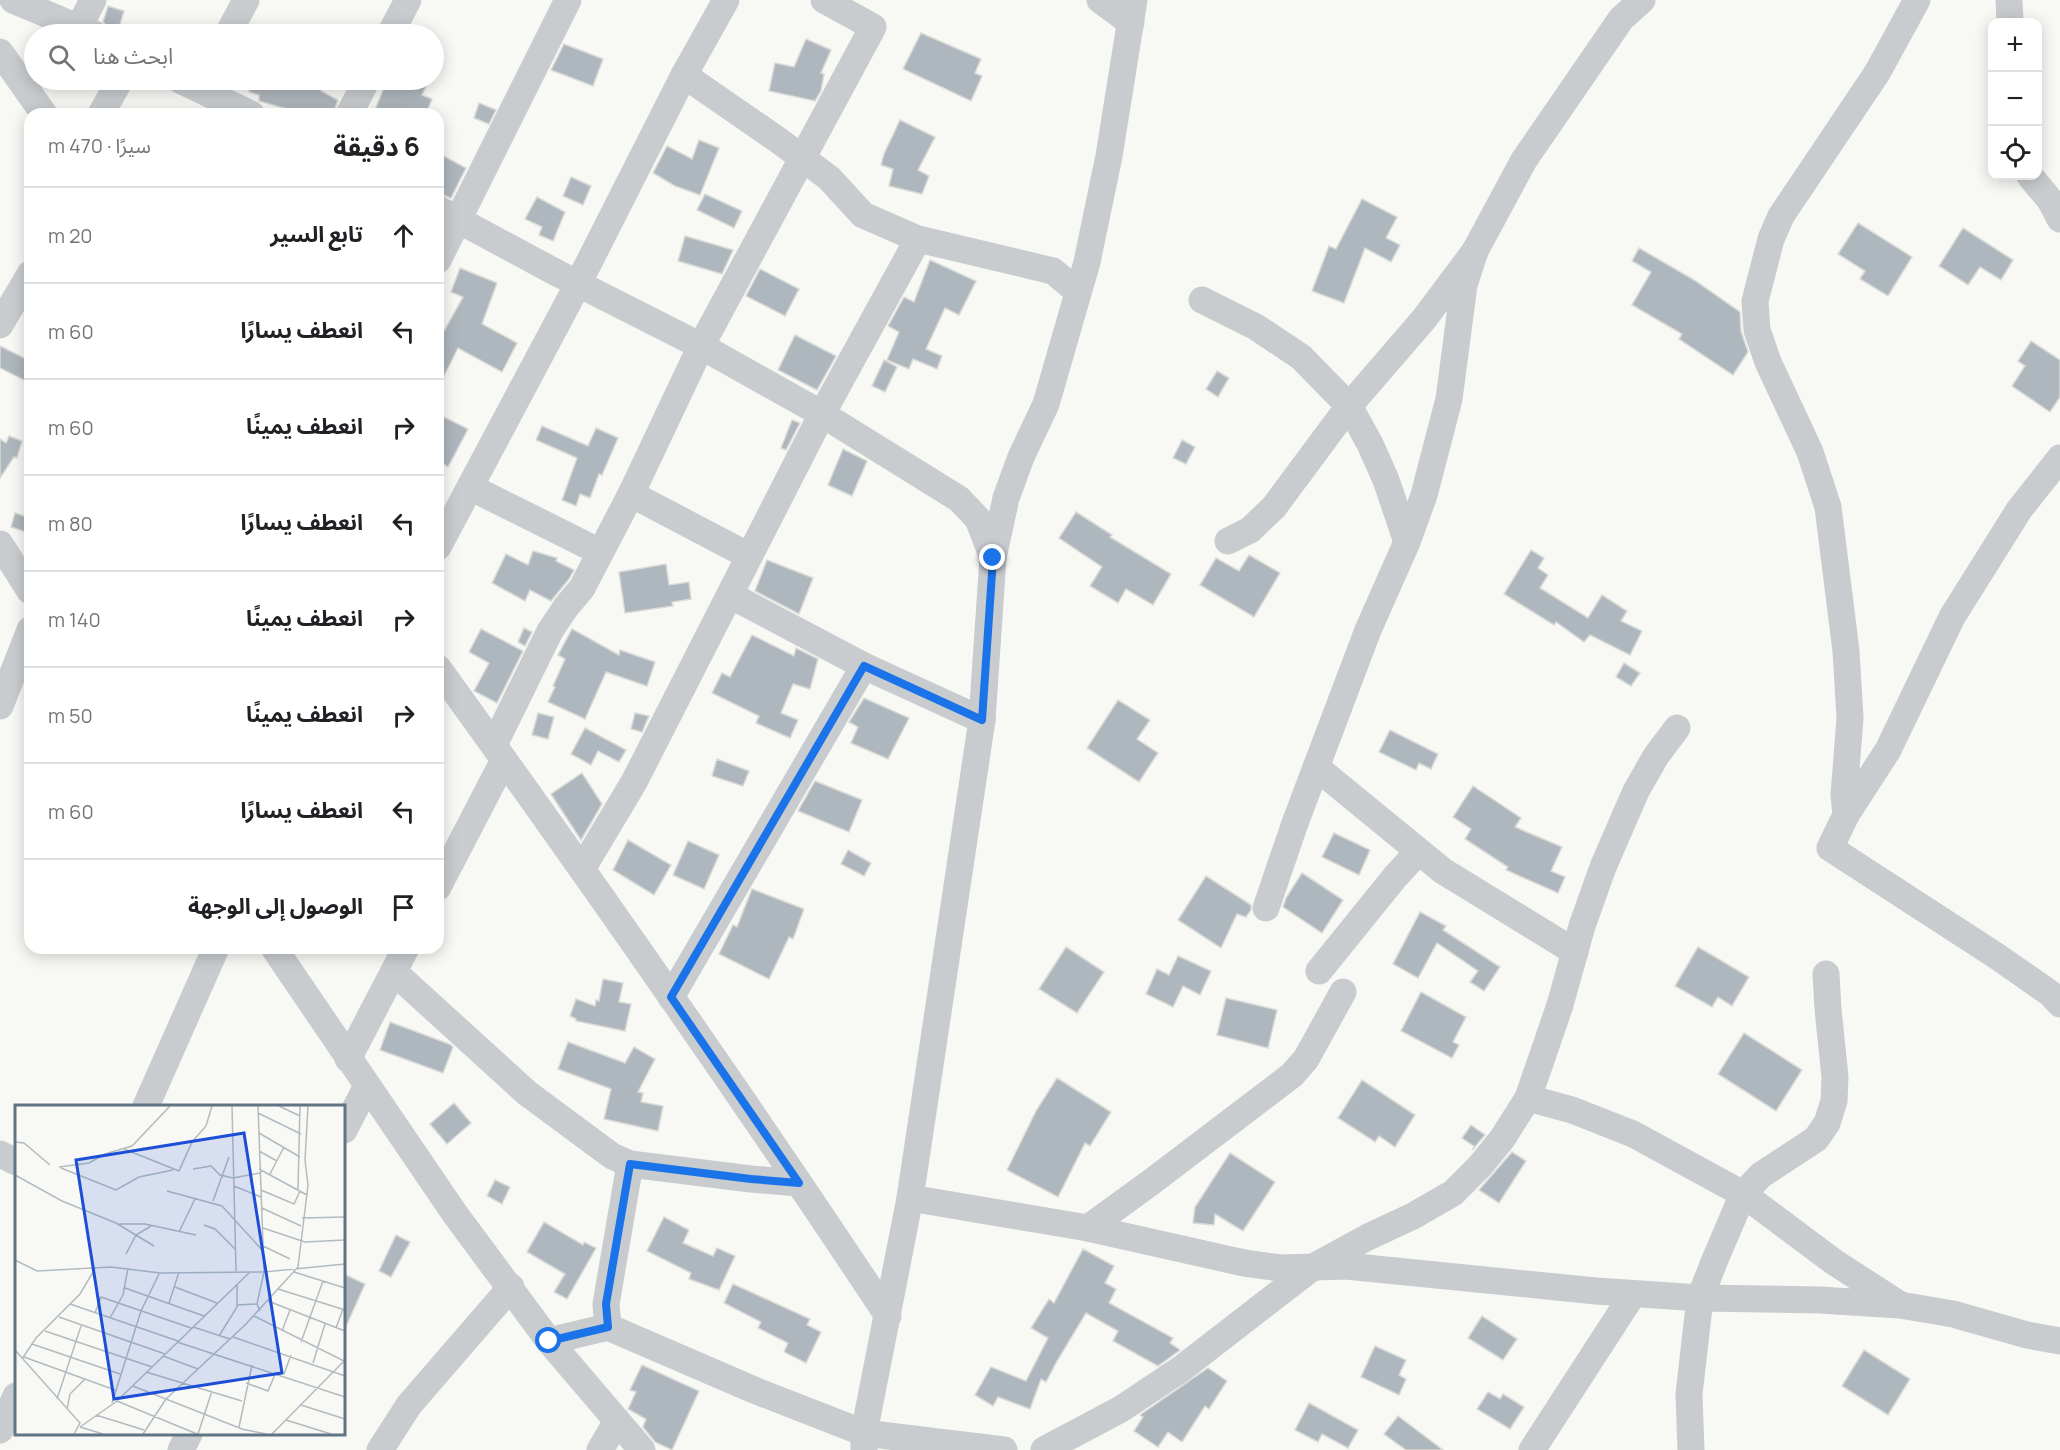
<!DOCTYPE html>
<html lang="ar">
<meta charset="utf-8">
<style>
:root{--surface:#fff;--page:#f6f6f6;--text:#202124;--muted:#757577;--line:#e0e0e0}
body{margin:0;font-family:Manrope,"Noto Sans Arabic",sans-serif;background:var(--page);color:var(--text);direction:rtl}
.controls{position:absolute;right:18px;top:18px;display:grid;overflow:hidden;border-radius:12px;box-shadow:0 3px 15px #0003}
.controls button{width:54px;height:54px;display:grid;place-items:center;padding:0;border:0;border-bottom:2px solid var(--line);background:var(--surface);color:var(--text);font:30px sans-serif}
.stop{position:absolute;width:18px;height:18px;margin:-14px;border:4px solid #1a73e8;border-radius:50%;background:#fff}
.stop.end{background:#1a73e8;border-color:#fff;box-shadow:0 2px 6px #0008}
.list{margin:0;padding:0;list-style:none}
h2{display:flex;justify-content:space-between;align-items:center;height:78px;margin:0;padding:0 24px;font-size:26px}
h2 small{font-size:20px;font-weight:400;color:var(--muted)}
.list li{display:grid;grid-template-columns:39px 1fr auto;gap:18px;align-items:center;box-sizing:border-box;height:96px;padding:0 24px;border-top:2px solid var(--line)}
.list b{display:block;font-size:22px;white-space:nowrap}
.list em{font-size:20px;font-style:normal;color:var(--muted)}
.icon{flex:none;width:33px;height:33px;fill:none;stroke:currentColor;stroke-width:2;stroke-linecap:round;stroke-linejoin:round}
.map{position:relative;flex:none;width:2060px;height:1450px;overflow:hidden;direction:ltr}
.search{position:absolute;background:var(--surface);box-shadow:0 3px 15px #0003;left:24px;top:24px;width:420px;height:66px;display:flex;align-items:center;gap:15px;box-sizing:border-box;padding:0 21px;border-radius:33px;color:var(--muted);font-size:22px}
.panel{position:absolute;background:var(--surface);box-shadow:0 3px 15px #0003;left:24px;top:108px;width:420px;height:846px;border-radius:18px;direction:rtl}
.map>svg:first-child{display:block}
</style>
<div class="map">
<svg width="2060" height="1450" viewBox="0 0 2060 1450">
<rect width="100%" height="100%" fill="#f8f8f5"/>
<g fill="#aeb7bd" stroke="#dadad7" stroke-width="1.5">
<path d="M108 6 124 11 118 31 108 27 103 22Z"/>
<path d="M921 33 981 59 975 73 982 76 971 101 903 69Z"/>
<path d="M806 39 831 50 821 73 824 74 821 91 815 101 769 91 775 63 794 67Z"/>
<path d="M564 44 603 59 593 86 551 70Z"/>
<path d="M253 80H326L321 91 338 100 333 114H285L287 109 259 101V95L249 92Z"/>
<path d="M387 80H429L422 95 432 99 426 114H384L375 110Z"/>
<path d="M479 103 496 110 489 124 474 118Z"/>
<path d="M900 120 935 137 918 170 929 176 922 194 889 186 893 169 881 165 884 154Z"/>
<path d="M699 140 719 148 700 195 675 186 653 173 667 146 692 159Z"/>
<path d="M438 153 466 168 451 198 438 193Z"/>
<path d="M571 177 591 186 583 205 563 196Z"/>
<path d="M705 194 742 211 734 228 697 210Z"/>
<path d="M537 197 565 212 553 241 539 235 542 227 525 219Z"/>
<path d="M1362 199 1397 217 1386 238 1400 245 1391 262 1365 248 1344 303 1312 291 1329 246 1336 249Z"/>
<path d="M1858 223 1912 257 1888 296 1860 279 1865 271 1838 254Z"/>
<path d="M1963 228 2013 260 2001 280 1980 267 1968 285 1939 266Z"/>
<path d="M685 236 733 250 722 274 678 261Z"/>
<path d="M1639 248 1694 280 1740 312 1741 331 1748 352 1733 375 1679 339 1682 334 1632 305 1651 272 1632 261Z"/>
<path d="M930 260 976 281 959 315 945 308 926 349 942 356 937 369 913 359 909 369 887 360 899 332 888 326 904 297 914 302Z"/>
<path d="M460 268 497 283 482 324 517 343 502 372 458 348 438 388V342L463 297 451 292Z"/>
<path d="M760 269 799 289 785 316 746 296Z"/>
<path d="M795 335 836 356 817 390 778 370Z"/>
<path d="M2031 341 2060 360V397L2050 412 2012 386 2025 366 2018 361Z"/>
<path d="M0 346 30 361V383L0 368Z"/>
<path d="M884 360 897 367 885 392 872 386Z"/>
<path d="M1217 371 1229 378 1218 397 1206 389Z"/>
<path d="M438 414 468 429 448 467 438 461Z"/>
<path d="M792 420 800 423 786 450 781 448Z"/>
<path d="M542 426 588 446 596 428 618 438 602 475 599 474 590 498 580 494 576 506 562 500 577 458 536 440Z"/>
<path d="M9 436 22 441 17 458 14 457 0 478V439L6 443Z"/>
<path d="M1182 440 1195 447 1186 464 1173 458Z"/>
<path d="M843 449 867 461 852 496 828 485Z"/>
<path d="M1076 512 1112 535 1110 537 1171 574 1153 605 1126 589 1118 603 1090 586 1102 567 1059 538Z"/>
<path d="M15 513 30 518 26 532 11 527Z"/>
<path d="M1531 550 1544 558 1538 568 1548 575 1540 588 1588 618 1602 595 1627 611 1621 621 1642 631 1630 655 1590 635 1584 642 1556 622 1554 625 1504 594Z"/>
<path d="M533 551 557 558 556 561 574 570 569 579 551 601 530 590 525 601 492 583 506 554 528 565Z"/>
<path d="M1249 555 1280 573 1254 617 1200 585 1216 558 1239 571Z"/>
<path d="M767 560 813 578 799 614 755 591Z"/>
<path d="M666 564 669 585 689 582 691 599 672 602 673 606 625 613 619 572Z"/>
<path d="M524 628 532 632 525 646 518 642Z"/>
<path d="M481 629 523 651 497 703 474 691 489 663 469 652Z"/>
<path d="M572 629 619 655 620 650 655 662 647 686 606 672 585 719 548 702 555 687 553 686 565 659 558 655Z"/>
<path d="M752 635 794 656 796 648 818 659 810 689 793 684 781 713 798 720 790 738 756 723 759 716 712 693 722 673 730 677Z"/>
<path d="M1624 663 1640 673 1631 686 1616 677Z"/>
<path d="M864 698 909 718 888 759 851 743 858 727 849 722Z"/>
<path d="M1118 700 1150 720 1137 739 1158 753 1139 782 1087 748Z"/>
<path d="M538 713 554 717 548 739 532 735Z"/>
<path d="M635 713 649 716 642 732 631 729Z"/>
<path d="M585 728 626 750 619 762 598 751 591 765 571 754Z"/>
<path d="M1390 730 1438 754 1431 769 1419 763 1416 770 1379 752Z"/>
<path d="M717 759 749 771 743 786 712 776Z"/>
<path d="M582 773 602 804 581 840 551 794Z"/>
<path d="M815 781 862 800 849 832 798 811Z"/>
<path d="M1473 786 1521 818 1515 827 1562 847 1551 871 1565 877 1558 893 1506 870 1508 867 1465 839 1471 829 1453 817Z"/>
<path d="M1334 833 1370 850 1359 875 1322 857Z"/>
<path d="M628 840 671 865 654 895 613 870Z"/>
<path d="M688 841 719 855 704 889 673 875Z"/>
<path d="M848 850 871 863 864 876 841 864Z"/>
<path d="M1302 873 1343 900 1322 933 1283 907 1286 898Z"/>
<path d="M1206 876 1251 905V910L1246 917 1237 914 1221 948 1178 920Z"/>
<path d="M752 889 804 909 793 939 789 937 769 979 719 954 733 925 737 927Z"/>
<path d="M1420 912 1446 926 1443 930 1500 967 1484 991 1470 982 1478 971 1437 943 1418 978 1393 964Z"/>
<path d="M1066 947 1104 972 1077 1013 1039 989Z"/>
<path d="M1698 947 1749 977 1732 1006 1718 997 1712 1007 1675 986Z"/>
<path d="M1178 956 1211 971 1200 995 1183 986 1173 1007 1146 994 1157 969 1169 975Z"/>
<path d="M603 979 623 983 619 1002 631 1004 625 1031 576 1021V1019L570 1016 576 999 595 1006 596 1000 599 1001Z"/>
<path d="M1421 992 1466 1017 1453 1042 1459 1045 1452 1058 1401 1031Z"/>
<path d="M1226 998 1277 1010 1268 1048 1217 1035Z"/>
<path d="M390 1022 449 1044 453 1047 443 1073 380 1050Z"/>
<path d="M1744 1033 1802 1070 1776 1111 1718 1074Z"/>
<path d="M568 1042 625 1063 634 1047 655 1059 638 1092 643 1093 641 1102 663 1106 658 1131 604 1119 611 1089 558 1069Z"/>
<path d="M1057 1078 1111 1112 1090 1146 1085 1143 1058 1197 1007 1170 1036 1111Z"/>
<path d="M1362 1080 1415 1115 1395 1147 1379 1136 1375 1142 1338 1118Z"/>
<path d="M454 1103 471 1123 447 1144 430 1124Z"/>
<path d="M1471 1125 1485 1135 1472 1150 1475 1147 1462 1138Z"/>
<path d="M1512 1152 1526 1161 1499 1203 1479 1190Z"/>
<path d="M1230 1153 1275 1182 1243 1231 1215 1214 1214 1225 1193 1223 1195 1207Z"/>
<path d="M495 1180 510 1187 502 1204 487 1196Z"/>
<path d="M664 1217 689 1230 683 1243 713 1256 717 1248 735 1256 719 1290 689 1279 691 1273 647 1251Z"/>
<path d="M544 1222 583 1245 584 1242 596 1248 567 1299 554 1292 565 1274 527 1252Z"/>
<path d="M396 1235 410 1242 391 1277 379 1271Z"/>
<path d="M1083 1249 1114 1266 1105 1283 1116 1289 1109 1303 1173 1338 1170 1343 1180 1350 1158 1366 1113 1341 1118 1331 1086 1313 1057 1361 1046 1382 1041 1379 1030 1409 998 1397 993 1406 975 1395 991 1367 1026 1381 1048 1338 1031 1328 1049 1299 1054 1303Z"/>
<path d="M344 1274 365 1284 344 1331Z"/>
<path d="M733 1284 810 1319 807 1325 821 1332 806 1363 784 1352 788 1343 758 1328 761 1322 724 1303Z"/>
<path d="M1482 1316 1517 1339 1503 1360 1468 1338Z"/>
<path d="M1375 1346 1406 1360 1399 1375 1406 1379 1399 1395 1361 1377Z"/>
<path d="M1864 1350 1910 1379 1888 1415 1842 1386Z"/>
<path d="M642 1365 699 1391 672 1450 655 1442 643 1427 646 1419 628 1409 636 1392 630 1390Z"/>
<path d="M1208 1368 1227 1381 1209 1409 1205 1406 1182 1442 1168 1432 1158 1447 1134 1431 1143 1417 1140 1415Z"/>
<path d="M1488 1392 1500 1399 1503 1394 1524 1407 1510 1429 1477 1409Z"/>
<path d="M1309 1403 1358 1430 1348 1448 1322 1434 1318 1442 1295 1430Z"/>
<path d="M1398 1416 1443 1450H1406L1384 1434Z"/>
</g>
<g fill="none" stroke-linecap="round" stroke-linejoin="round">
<g stroke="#c8cccf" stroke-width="27">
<path d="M13 0 94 34"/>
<path d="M1100 0 1131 23"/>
<path d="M2009 0 2010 22"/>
<path d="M79 27 93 0"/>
<path d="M228 34 246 0"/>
<path d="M390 34 408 0"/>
<path d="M0 52 44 114"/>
<path d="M684 75 778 140 829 178 863 215 918 239 1053 271 1078 292"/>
<path d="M180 80 251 114"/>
<path d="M101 114 120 80"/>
<path d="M349 114 367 80"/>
<path d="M2030 176 2050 200 2060 219"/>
<path d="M438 209 557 273 701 346 822 414 959 499 978 519 993 558"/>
<path d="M438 260 568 0"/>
<path d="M1202 300 1256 327 1301 357 1349 406 1370 444 1386 480 1407 542"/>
<path d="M0 325 30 274"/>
<path d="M2060 458 2019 510 1952 617 1888 750 1846 815 1830 848 1995 955 2051 994 2060 1004"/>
<path d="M470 487 600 552"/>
<path d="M631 494 749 556"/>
<path d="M1228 541 1250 530 1274 507 1349 406 1424 319 1475 251 1524 160 1621 19 1642 0"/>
<path d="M0 544 30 591"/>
<path d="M438 547 578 284 684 75 726 0"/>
<path d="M730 595 864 666 982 720"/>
<path d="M438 668C592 881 743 1097 888 1316"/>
<path d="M0 706 30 630"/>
<path d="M494 745 550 631 566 607 582 588 631 494 701 346 873 27 824 0"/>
<path d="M1316 767 1443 871 1575 952"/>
<path d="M1846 815 1844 795 1850 718 1846 651 1828 507 1810 452 1768 362 1757 330 1755 301 1771 239 1781 216 1877 73 1917 0"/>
<path d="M582 869 634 782 822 414 918 239"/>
<path d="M438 887 504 760"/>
<path d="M1266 908 1295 823 1368 630 1407 542 1424 495 1449 399 1464 285 1475 251"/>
<path d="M274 948 455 1214 549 1341 642 1450"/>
<path d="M1319 971 1395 877 1418 852"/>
<path d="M394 972 527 1093 612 1156 630 1164 751 1179 799 1183"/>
<path d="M671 997 864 666"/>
<path d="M348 1059 406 948"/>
<path d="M1528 1098 1572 1110 1633 1134 1743 1194 1834 1262 1899 1304"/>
<path d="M146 1106 216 948"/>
<path d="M344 1130 367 1086"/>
<path d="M0 1154 16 1162"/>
<path d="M910 1198 1088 1228 1244 1263 1281 1268 1346 1266 1596 1291 1700 1298 1820 1300 1900 1305 1953 1314 2027 1335 2060 1341"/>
<path d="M1088 1228 1150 1183 1292 1075 1306 1059 1343 992"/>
<path d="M608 1327 606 1304 630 1164"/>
<path d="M549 1341 608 1327 754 1390 864 1433 1004 1450"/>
<path d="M0 1430 16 1396"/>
<path d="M181 1450 189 1434"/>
<path d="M380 1450 409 1405 511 1287"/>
<path d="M600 1450 617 1421"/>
<path d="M864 1450V1433L910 1198 982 720 993 558 1006 498 1021 457 1046 404 1087 262 1109 156 1134 0"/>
<path d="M1044 1450 1121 1409 1181 1369 1313 1267 1368 1237 1413 1216 1453 1193 1480 1166 1502 1139 1528 1098 1560 1005 1582 926 1603 867 1636 791 1656 756 1677 728"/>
<path d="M1532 1450 1633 1294"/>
<path d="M1691 1450 1689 1394 1700 1298 1714 1262 1743 1194 1761 1175 1816 1139 1827 1123 1834 1101 1835 1077 1828 1009 1826 974"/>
</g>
</g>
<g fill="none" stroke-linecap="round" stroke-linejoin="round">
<path stroke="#1a73e8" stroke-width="8" d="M549 1341 608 1327 606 1304 630 1164 751 1179 799 1183 671 997 864 666 982 720 993 558"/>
</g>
<g transform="translate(15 1105)">
<rect width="330" height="330" fill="#f8f8f5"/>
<path fill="none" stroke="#b2bcc0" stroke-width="1.5" d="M217 1 221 166M243 1 249 167 242 199 245 206M264 1 285 11M243 8 286 29M244 28 285 52M0 37 9 38 35 60M109 44 164 66 177 37 191 21 197 1M244 46 262 56M44 62 74 58 90 49 117 41 155 1M46 63 101 85 124 72 158 65M178 64 196 61 205 70 218 73 245 68M244 64 292 90M255 69 269 42M0 70 47 96 101 118 139 141M219 81 246 92M283 84 285 1M246 85 279 99 285 86M152 86 207 101 249 147M198 96 214 52M247 103 286 121M287 113 330 112M104 119H130L181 130M189 120 200 124 221 145M248 123 290 137 330 135M164 127 180 94M248 141 275 154M111 149 121 130 136 121M0 155 22 166 96 162 145 168 249 167 330 159M279 167 330 183M160 182 202 198M110 183 189 211M263 184 330 205M253 196 330 226M154 198 164 167M55 199 163 236M222 200 242 199M80 208 86 192 176 223M239 211 329 256M44 212 150 249M95 213 108 190 113 163M178 222 215 234M321 223 328 204M30 226 137 262M267 226 275 205M204 231 222 202V180M218 232 330 271M162 237 330 292M286 237 308 176M17 239 105 269M0 245 65 318 59 329M148 251 183 264M9 252 100 285M7 254 21 233 65 189 81 162M298 258 310 219M131 267 227 296M269 269 276 250M231 278 253 286 261 267M118 281 227 324 251 329M42 294 66 221M102 296 182 329M97 298 126 206 144 169M286 300 330 314M52 304 55 289 70 274M81 310 129 325M271 315 316 329M65 322 102 296 235 167M65 322 88 329M224 322 237 260M128 329 151 294 231 219 283 162 293 80 290 55 293 1M183 329 197 286M257 329 330 255"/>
<path fill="#1d4ed8" fill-opacity="0.15" stroke="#1d4ed8" stroke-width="3" d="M229 28 267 268 99 294 61 55Z"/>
<rect width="330" height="330" fill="none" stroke="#607583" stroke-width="3"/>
</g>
</svg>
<div class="controls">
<button>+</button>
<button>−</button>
<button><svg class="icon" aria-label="locate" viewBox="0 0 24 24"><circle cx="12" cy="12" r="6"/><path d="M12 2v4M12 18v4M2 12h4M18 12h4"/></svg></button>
</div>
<div class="stop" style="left:549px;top:1341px"></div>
<div class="stop end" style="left:993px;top:558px"></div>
<div class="search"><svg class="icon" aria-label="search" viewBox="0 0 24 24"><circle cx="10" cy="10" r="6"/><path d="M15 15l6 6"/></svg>ابحث هنا</div>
<section class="panel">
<h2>6 دقيقة<small>سيرًا · 470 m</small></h2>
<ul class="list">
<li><svg class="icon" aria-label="ahead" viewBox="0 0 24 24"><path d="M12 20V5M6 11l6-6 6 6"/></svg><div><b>تابع السير</b></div><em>20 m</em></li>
<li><svg class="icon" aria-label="left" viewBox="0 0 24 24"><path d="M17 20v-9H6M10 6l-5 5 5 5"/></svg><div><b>انعطف يسارًا</b></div><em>60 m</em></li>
<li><svg class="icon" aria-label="right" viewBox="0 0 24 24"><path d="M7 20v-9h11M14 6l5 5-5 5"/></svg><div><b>انعطف يمينًا</b></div><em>60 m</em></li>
<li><svg class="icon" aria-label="left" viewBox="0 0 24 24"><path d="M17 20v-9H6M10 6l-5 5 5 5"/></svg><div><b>انعطف يسارًا</b></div><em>80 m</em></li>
<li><svg class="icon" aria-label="right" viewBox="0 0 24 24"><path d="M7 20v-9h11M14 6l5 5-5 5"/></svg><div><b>انعطف يمينًا</b></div><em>140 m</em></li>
<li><svg class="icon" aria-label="right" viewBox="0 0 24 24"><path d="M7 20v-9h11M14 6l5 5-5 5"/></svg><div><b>انعطف يمينًا</b></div><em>50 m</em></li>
<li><svg class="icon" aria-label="left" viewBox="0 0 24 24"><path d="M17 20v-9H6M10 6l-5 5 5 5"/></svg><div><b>انعطف يسارًا</b></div><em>60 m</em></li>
<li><svg class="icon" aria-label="arrive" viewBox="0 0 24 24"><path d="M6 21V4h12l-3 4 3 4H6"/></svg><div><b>الوصول إلى الوجهة</b></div></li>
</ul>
</section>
</div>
